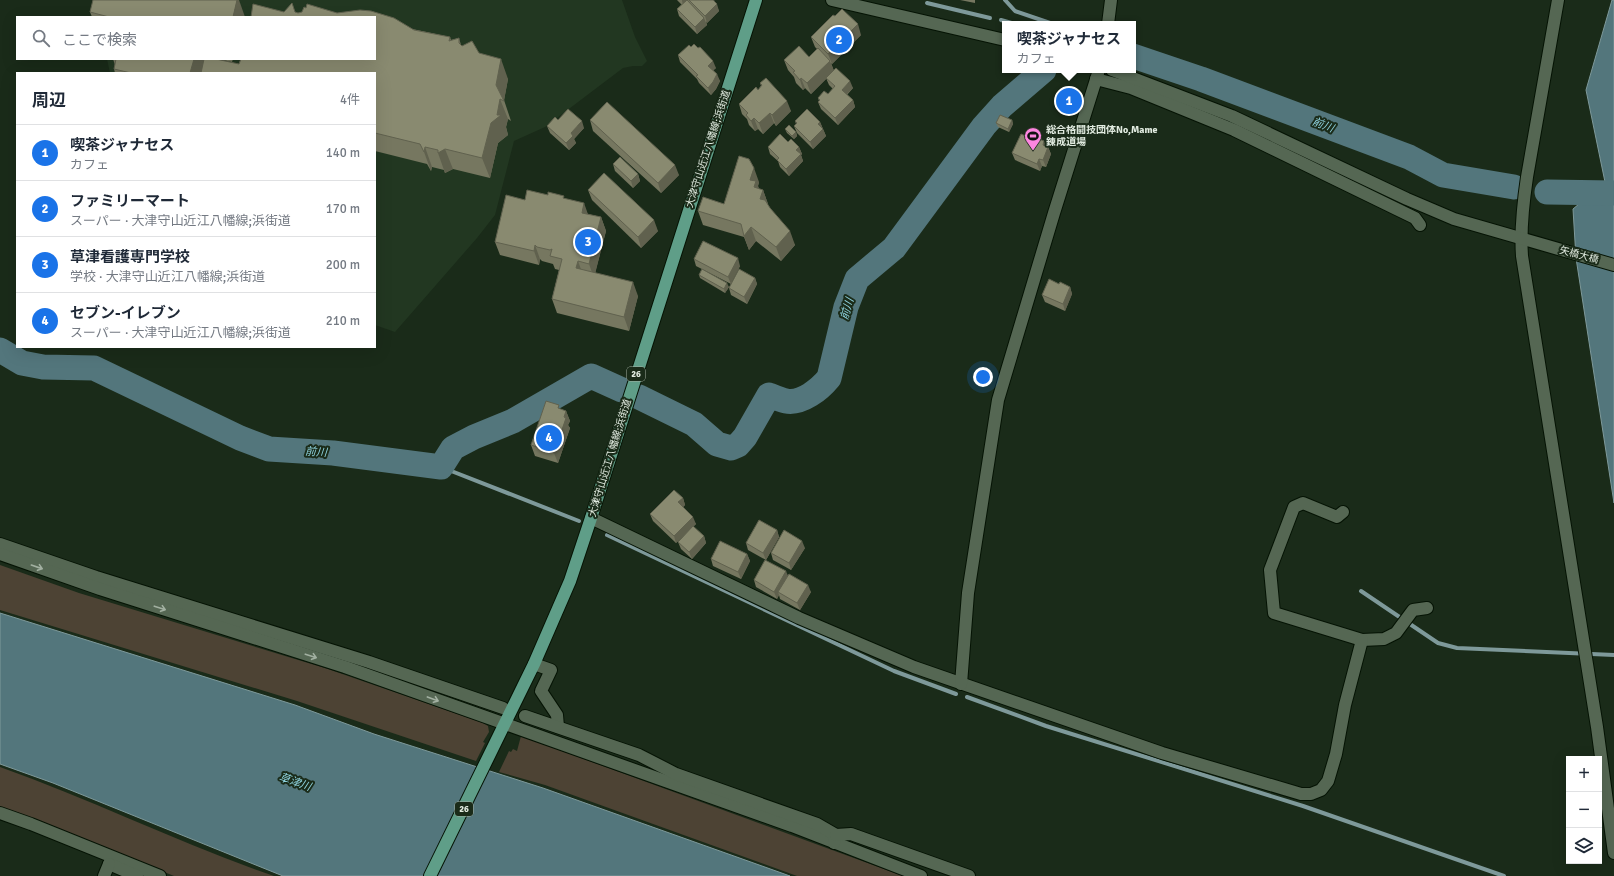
<!DOCTYPE html>
<html lang="ja">
<meta charset="utf-8">
<style>
:root{--surface:#fff;--page:#f6f6f7;--text:#1f2937;--muted:#747a83;--line:#e0e1e3;--accent:#1a73e8}
body{margin:0;font-family:Signika,"Noto Sans JP",sans-serif;background:var(--page);color:var(--text)}
.controls{position:absolute;right:12px;bottom:12px;display:grid;overflow:hidden;border-radius:0px;box-shadow:0 4px 16px #0002}
.controls button{width:36px;height:36px;display:grid;place-items:center;padding:0;border:0;border-bottom:1px solid var(--line);background:var(--surface);color:var(--text);font:20px sans-serif}
.you{position:absolute;left:983px;top:377px;width:14px;height:14px;margin:-10px;border:3px solid #fff;border-radius:50%;background:#1a73e8;box-shadow:0 0 0 6px #1a73e833}
.badge{display:grid;place-items:center;width:26px;height:26px;border-radius:50%;background:var(--accent);color:#fff;font-size:13px;font-weight:700}
.pin{position:absolute;translate:-50% -50%;border:2px solid #fff;box-shadow:0 1px 4px #0006}
.popup{position:absolute;left:1002px;top:21px;width:134px;height:52px;box-sizing:border-box;display:grid;place-content:center;border-radius:0px;background:var(--surface);filter:drop-shadow(0 1px 3px #0005);font-size:13px;white-space:nowrap;color:var(--muted)}
.popup b{font-size:15px;color:var(--text)}
.popup::after{content:'';position:absolute;left:50%;top:100%;margin-left:-8px;border:8px solid transparent;border-top-color:var(--surface)}
.list{margin:0;padding:0;list-style:none}
h2{display:flex;justify-content:space-between;align-items:center;height:52px;margin:0;padding:0 16px;font-size:17px}
h2 small{font-size:13px;font-weight:400;color:var(--muted)}
.list li{display:grid;grid-template-columns:26px 1fr auto;gap:12px;align-items:center;box-sizing:border-box;height:56px;padding:0 16px;border-top:1px solid var(--line)}
.list b{display:block;font-size:15px;white-space:nowrap}
.list p{margin:0;font-size:13px;white-space:nowrap;color:var(--muted)}
.list em{font-size:13px;font-style:normal;color:var(--muted)}
.icon{flex:none;width:22px;height:22px;fill:none;stroke:currentColor;stroke-width:2;stroke-linecap:round;stroke-linejoin:round}
.map{position:relative;flex:none;width:1614px;height:876px;overflow:hidden}
.search{position:absolute;background:var(--surface);box-shadow:0 4px 16px #0002;left:16px;top:16px;width:360px;height:44px;display:flex;align-items:center;gap:10px;box-sizing:border-box;padding:0 14px;border-radius:0px;color:var(--muted);font-size:15px}
.panel{position:absolute;background:var(--surface);box-shadow:0 4px 16px #0002;left:16px;top:72px;width:360px;height:276px;border-radius:0px}
.map>svg:first-child{display:block}
</style>
<div class="map">
<svg width="1614" height="876" viewBox="0 0 1614 876">
<rect width="100%" height="100%" fill="#1a2b19"/>
<path fill="#223721" d="M95 0H622L635 37 647 61 642 66H633L623 68 545 127 514 141 495 215 477 238 395 332 375 325V73H110L107 59H375V17H92Z"/>
<g fill="#4d4334">
<path d="M0 565 79 593 328 669 483 723 488 726 489 732 483 742 485 743 476 761 297 701 0 610Z"/>
<path d="M521 736 873 865 903 876H797L545 785 499 772 509 751 511 752 513 749 517 751Z"/>
<path d="M0 767C93 800 181 844 274 876H174L57 828 0 808Z"/>
</g>
<g fill="#53767c" stroke="#7e999a">
<path d="M1612 0H1614V503L1576 258 1573 209 1605 182 1586 90Z"/>
<path d="M0 613 295 705 374 734 543 788 790 876H283L53 783 0 764Z"/>
</g>
<g fill="none" stroke-linecap="round" stroke-linejoin="round">
<g stroke="#7e999a" stroke-width="4">
<path d="M1005 0 1015 11 1053 24"/>
<path d="M927 3 990 18"/>
<path d="M1001 20 1015 24"/>
<path d="M441 467 579 521"/>
<path d="M607 535 894 671 956 694"/>
<path d="M1361 591 1438 643 1457 648 1614 655"/>
<path d="M967 697 1046 726 1303 806 1504 876"/>
</g>
<g stroke="#53767c" stroke-width="25">
<path d="M1133 56 1201 79 1409 157 1443 175 1514 187"/>
<path d="M1547 192 1614 193"/>
<path d="M0 350 22 363 43 367 94 368 240 438 269 449 333 453 441 467 453 448 474 437 513 421 591 376 622 390"/>
<path d="M639 397 694 424 717 444 731 448 738 445 745 437 769 395C774 397 781 400 786 401 802 404 820 389 829 378L846 307 857 279 894 248 984 126 1002 106 1044 70"/>
</g>
<g stroke="#051304" stroke-width="14">
<g id="street">
<path d="M1108 24 1111 0"/>
<path d="M1096 79 1131 88 1234 130 1415 218 1420 225"/>
<path d="M1343 512 1337 517 1303 503 1294 507 1270 570 1274 613 1362 640 1384 639 1396 633 1413 610 1427 608"/>
<path d="M591 518 799 618 914 667 1162 753 1301 794H1311L1321 790 1328 781 1336 754 1345 705 1362 640"/>
<path d="M0 544 96 577 369 662 503 708"/>
<path d="M0 554 100 589 345 667 792 826 921 876"/>
<path d="M534 664 551 670 541 691 557 715 558 727"/>
<path d="M961 684 968 593 998 400 1054 213 1099 70"/>
<path d="M525 716 639 755 676 774 817 824 836 835 834 843"/>
<path d="M0 813 31 824 160 876"/>
<path d="M836 835 851 834 969 876"/>
<path d="M109 864 137 876"/>
<path d="M104 876 109 864"/>
</g>
</g>
<g stroke="#051304" stroke-width="14">
<g id="secondary">
<path d="M832 0 1005 40"/>
<path d="M1558 0 1527 177C1523 204 1520 229 1522 256L1597 727 1614 853"/>
<path d="M1112 70 1232 116 1407 199 1454 219 1614 265"/>
</g>
</g>
<g stroke="#051304" stroke-width="14">
<path id="primary" d="M430 876 534 664 570 581 591 518 756 0"/>
</g>
<use href="#street" stroke="#556753" stroke-width="12"/>
<use href="#secondary" stroke="#556753" stroke-width="12"/>
<use href="#primary" stroke="#5f9e88" stroke-width="12"/>
</g>
<g fill="#767760">
<path d="M677 0H714L719 11 707 23 706 21 707 25 697 34 679 16 677 9 682 5Z"/>
<path d="M960 0H975V3Z"/>
<path d="M306 8 337 13 450 37 451 40 459 38 461 45 462 46 479 53 508 79 504 100 511 121 508 119 506 127 508 135 498 143 490 178 453 169 445 173 444 170 432 167 431 171 427 164 375 151V73H115L114 69 115 65 113 59H216L239 64 251 17 284 12 298 13 302 12Z"/>
<path d="M90 12 245 17H92Z"/>
<path d="M861 35 832 64 831 63 834 71 853 88 847 95 853 100 855 107 838 125 821 109 818 102 819 101 818 98 828 94 833 89 829 85 826 78 828 77 811 94 805 88 803 90 796 83 794 77 788 70 784 60 809 57 817 49 815 47 811 37Z"/>
<path d="M678 55 716 68 713 70 720 81 716 89 711 95 699 83 697 79 680 62Z"/>
<path d="M218 59H233L232 62Z"/>
<path d="M760 83 791 111 776 126 774 123 763 134 758 129 755 131 749 125 747 119 742 114 739 104 758 90 761 86Z"/>
<path d="M558 120 584 128 574 139 576 143 569 150 550 133 547 126Z"/>
<path d="M590 120 679 175 661 193 593 131Z"/>
<path d="M1012 120 1013 124 1009 132 998 127 996 123Z"/>
<path d="M795 121 820 122 826 136 813 149 797 133 794 126 796 124Z"/>
<path d="M785 129 796 132 797 136 794 139 787 133Z"/>
<path d="M788 142 799 147 802 154 801 155 803 161 789 176 780 167 778 161 770 154 768 147Z"/>
<path d="M1046 146 1048 147 1051 154 1046 167 1042 166 1040 171 1015 160 1012 153Z"/>
<path d="M613 164 638 174 640 181 633 188 615 171Z"/>
<path d="M759 182 758 186 759 189 763 190 768 204V205L795 245 781 261 756 241 749 250 744 237 703 225 698 211 724 204Z"/>
<path d="M588 190 658 231 641 248 592 200Z"/>
<path d="M548 195 565 199 588 214 601 217 606 231 595 273 638 296 629 331 557 313 552 299 559 270 555 269 553 264 542 261 540 259 539 265 500 255 495 242 525 200Z"/>
<path d="M694 259 740 266 732 281 755 278 757 284 747 304 731 295 729 288 731 284 696 266Z"/>
<path d="M699 275 729 287 725 293 700 278Z"/>
<path d="M1070 287 1072 294 1065 311 1045 302 1042 295Z"/>
<path d="M560 409 566 411 570 421 568 425 570 428 558 463 535 456 531 445Z"/>
<path d="M683 498 685 505 683 507 696 524 676 543 653 521 650 514Z"/>
<path d="M777 530 779 537 766 560 748 550 746 543Z"/>
<path d="M704 536 706 543 692 559 681 549 678 542Z"/>
<path d="M805 548 791 570 773 560 771 553Z"/>
<path d="M747 554 750 561 741 579 713 566 711 559Z"/>
<path d="M788 576 811 592 800 610 780 599 779 595 777 599 756 587 754 580Z"/>
</g>
<g fill="#60614e">
<path d="M237 0H239L245 17H233Z"/>
<path d="M682 0H688L689 3 684 8 682 1Z"/>
<path d="M717 4 719 11 707 23 705 16Z"/>
<path d="M704 18 707 25 697 34 695 27Z"/>
<path d="M858 24 861 35 832 64 828 54Z"/>
<path d="M194 59H206L202 73H190Z"/>
<path d="M501 59 508 79 504 101 496 85Z"/>
<path d="M713 61 716 68 711 73 708 66Z"/>
<path d="M830 61 834 71 811 94 807 83Z"/>
<path d="M717 74 720 81 716 89 711 95 708 88Z"/>
<path d="M801 78 805 88 803 90 800 80Z"/>
<path d="M850 81 853 88 844 97 842 90Z"/>
<path d="M500 99 508 119 506 127 508 135 498 143 490 178 482 158 491 123 497 115Z"/>
<path d="M853 100 855 107 838 125 835 118Z"/>
<path d="M787 101 791 111 776 126 772 115Z"/>
<path d="M770 113 774 123 763 134 759 123Z"/>
<path d="M754 118 758 129 755 131 751 121Z"/>
<path d="M1012 120 1013 124 1009 132 1008 129Z"/>
<path d="M582 121 584 128 574 139 576 143 569 150 566 143 571 133Z"/>
<path d="M820 122 823 129 818 124Z"/>
<path d="M823 129 826 136 813 149 810 142Z"/>
<path d="M796 132 797 136 794 139 792 136Z"/>
<path d="M1044 141 1047 148 1043 145Z"/>
<path d="M425 147 432 167 431 171 424 152Z"/>
<path d="M799 147 802 154 801 155 803 161 789 176 786 169 796 150Z"/>
<path d="M1048 147 1051 154 1046 167 1043 160Z"/>
<path d="M445 149 453 169 445 173 438 153Z"/>
<path d="M1039 159 1042 166 1040 171 1037 164Z"/>
<path d="M675 165 679 175 661 193 658 183Z"/>
<path d="M754 168 759 182 758 186 761 195 758 201 750 180Z"/>
<path d="M638 174 640 181 633 188 631 181Z"/>
<path d="M763 190 768 204 765 212 760 199Z"/>
<path d="M584 203 589 217 582 213Z"/>
<path d="M601 217 606 231 594 278 589 264Z"/>
<path d="M654 220 658 231 641 248 638 237Z"/>
<path d="M751 227 756 241 749 250 744 236Z"/>
<path d="M790 231 795 245 781 261 776 247Z"/>
<path d="M535 245 540 259 539 265 534 251Z"/>
<path d="M738 258 740 266 731 284 728 277Z"/>
<path d="M578 261 583 275 576 268Z"/>
<path d="M755 278 757 284 747 304 744 297Z"/>
<path d="M633 282 638 296 629 331 624 317Z"/>
<path d="M727 283 729 287 725 293 724 289Z"/>
<path d="M1070 287 1072 294 1065 311 1063 304Z"/>
<path d="M566 411 570 421 568 425 570 428 558 463 554 453Z"/>
<path d="M683 498 685 505 681 509 678 502Z"/>
<path d="M693 517 696 524 676 543 674 536Z"/>
<path d="M777 530 779 537 766 560 763 553Z"/>
<path d="M704 536 706 543 692 559 689 552Z"/>
<path d="M802 541 805 548 791 570 789 563Z"/>
<path d="M747 554 750 561 741 579 738 572Z"/>
<path d="M786 571 789 578 778 592 779 595 777 599 774 592Z"/>
<path d="M808 585 811 592 800 610 797 603Z"/>
</g>
<g fill="#898a70" stroke="#60614e">
<path d="M93 0H237L233 17H109L90 12Z"/>
<path d="M687 0 704 18 695 27 677 9Z"/>
<path d="M689 0H713L717 4 705 16Z"/>
<path d="M292 3 295 12 298 13 302 12 304 7 306 8 307 4 337 13 360 10 371 11 394 18 414 30 450 37 449 41 459 38V43L462 46 472 41 479 53 501 59 496 85 504 101 500 99 497 115H501L491 123 482 158 445 149 438 153V150L425 147 424 152 420 144 375 133V73H201L204 59H216L239 64 241 59H375V17H251L253 4 284 12Z"/>
<path d="M842 9 858 24 828 54 811 37 833 15 835 16Z"/>
<path d="M694 44 698 48 700 47 713 61 708 66 717 74 713 82 708 88 696 76 698 75 678 55 689 45 691 47Z"/>
<path d="M799 46 809 57 818 48 830 61 807 83 801 78 800 80 793 72 795 71 784 60Z"/>
<path d="M116 59H194L190 73H131L114 69Z"/>
<path d="M836 68 850 81 842 90 853 100 835 118 818 102 820 100 818 98 824 91 828 94 835 86 826 78Z"/>
<path d="M766 78 787 101 772 115 770 113 759 123 754 118 751 121 746 115 748 113 739 104 756 87 758 90 762 85 760 83Z"/>
<path d="M607 102 675 165 658 183 590 120Z"/>
<path d="M568 109 582 121 571 133 573 136 566 143 547 126 555 117 558 120Z"/>
<path d="M807 109 820 122 818 124 823 129 810 142 794 126 797 123 795 121Z"/>
<path d="M1000 115 1012 120 1008 129 996 123Z"/>
<path d="M789 125 796 132 792 136 785 129Z"/>
<path d="M780 134 788 142 791 139 799 147 796 150 801 154 786 169 777 160 779 158 768 147Z"/>
<path d="M1021 134 1028 137 1029 135 1044 141 1043 145 1048 147 1043 160 1039 159 1037 164 1012 153Z"/>
<path d="M739 156 749 159 754 168 750 180 756 181 754 187 763 190 760 199 765 200 770 208 790 231 776 247 751 227 744 236 741 224 698 211 703 197 724 204Z"/>
<path d="M620 157 638 174 631 181 613 164Z"/>
<path d="M604 173 654 220 638 237 588 190Z"/>
<path d="M527 190 548 195V192L564 196 563 198 584 203 582 213 601 217 589 264 578 261 576 268 633 282 624 317 552 299 562 259 550 256 552 249 550 250 537 247 535 245 534 251 495 242 506 195 525 200Z"/>
<path d="M703 241 738 258 728 277 694 259Z"/>
<path d="M702 269 727 283 724 289 699 275Z"/>
<path d="M739 269 755 278 744 297 729 288Z"/>
<path d="M1049 279 1059 284 1060 282 1070 287 1063 304 1042 295Z"/>
<path d="M546 401 559 405 558 408 566 411 564 417 566 418 554 453 531 445Z"/>
<path d="M674 490 683 498 678 502 693 517 674 536 650 514Z"/>
<path d="M759 520 777 530 763 553 746 543Z"/>
<path d="M693 526 704 536 689 552 678 542Z"/>
<path d="M784 530 802 541 789 563 771 553Z"/>
<path d="M720 541 747 554 738 572 711 559Z"/>
<path d="M765 560 786 571 774 592 754 580Z"/>
<path d="M789 574 808 585 797 603 778 592Z"/>
</g>
<defs><path id="oneway-shaft" d="M-6 0H5M1.5-3L5.5 0L1.5 3" fill="none" stroke-width="1.6" stroke-linecap="round" stroke-linejoin="round"/></defs>
<g stroke="#a2b0a1">
<use href="#oneway-shaft" transform="translate(37 567) rotate(19)"/>
<use href="#oneway-shaft" transform="translate(160 608) rotate(18)"/>
<use href="#oneway-shaft" transform="translate(311 656) rotate(18)"/>
<use href="#oneway-shaft" transform="translate(433 699) rotate(20)"/>
</g>
<defs>
<g id="stadium-pin" transform="scale(0.9)"><path d="M0 17L-7.5 6A9.5 9.5 0 1 1 7.5 6Z" fill="#fe86e0" stroke="#1a2b19"/><path d="M0-5a6.5 5 0 1 0 0 10a6.5 5 0 1 0 0-10ZM-3.5-1.8h7v3.6h-7Z" fill="#111"/></g>
</defs>
<g fill-rule="evenodd">
<use href="#stadium-pin" x="1033" y="136"/>
</g>
<g text-anchor="middle" dominant-baseline="central" stroke-width="4" stroke-linejoin="round" paint-order="stroke">
<g fill="#1a2b19" stroke="#a5b1a4" stroke-width="1">
<rect x="627" y="367" width="18" height="14" rx="3"/>
<rect x="455" y="802" width="18" height="14" rx="3"/>
</g>
<g font-size="9" font-weight="bold" fill="#e1ebe0">
<text x="636" y="374">26</text>
<text x="464" y="809">26</text>
</g>
<g font-size="10" font-weight="bold" fill="#e1ebe0" stroke="#1a2b19" text-anchor="start">
<text x="1046" y="130">総合格闘技団体No,Mame<tspan x="1046" dy="12">錬成道場</tspan></text>
</g>
<g font-size="10" fill="#e1ebe0" stroke="#1a2b19">
<text transform="translate(708 149) rotate(-72)">大津守山近江八幡線;浜街道</text>
<text transform="translate(1579 255) rotate(15)">矢橋大橋</text>
<text transform="translate(610 458) rotate(-73)">大津守山近江八幡線;浜街道</text>
</g>
<g font-size="11" font-style="italic" fill="#8ed2de" stroke="#1a2b19">
<text transform="translate(1323 125) rotate(21)">前川</text>
<text transform="translate(847 309) rotate(-73)">前川</text>
<text transform="translate(316 452) rotate(4)">前川</text>
<text transform="translate(295 782) rotate(19)">草津川</text>
</g>
</g>
</svg>
<div class="controls">
<button>+</button>
<button>−</button>
<button><svg class="icon" aria-label="layers" viewBox="0 0 24 24"><path d="M12 4l9 5-9 5-9-5zM3 14l9 5 9-5"/></svg></button>
</div>
<div class="you"></div>
<div class="pin badge" style="left:1069px;top:101px">1</div>
<div class="popup"><b>喫茶ジャナセス</b>カフェ</div>
<div class="pin badge" style="left:839px;top:40px">2</div>
<div class="pin badge" style="left:588px;top:242px">3</div>
<div class="pin badge" style="left:549px;top:438px">4</div>
<div class="search"><svg class="icon" aria-label="search" viewBox="0 0 24 24"><circle cx="10" cy="10" r="6"/><path d="M15 15l6 6"/></svg>ここで検索</div>
<section class="panel">
<h2>周辺<small>4件</small></h2>
<ul class="list">
<li><span class="badge">1</span><div><b>喫茶ジャナセス</b><p>カフェ</p></div><em>140 m</em></li>
<li><span class="badge">2</span><div><b>ファミリーマート</b><p>スーパー · 大津守山近江八幡線;浜街道</p></div><em>170 m</em></li>
<li><span class="badge">3</span><div><b>草津看護専門学校</b><p>学校 · 大津守山近江八幡線;浜街道</p></div><em>200 m</em></li>
<li><span class="badge">4</span><div><b>セブン-イレブン</b><p>スーパー · 大津守山近江八幡線;浜街道</p></div><em>210 m</em></li>
</ul>
</section>
</div>
